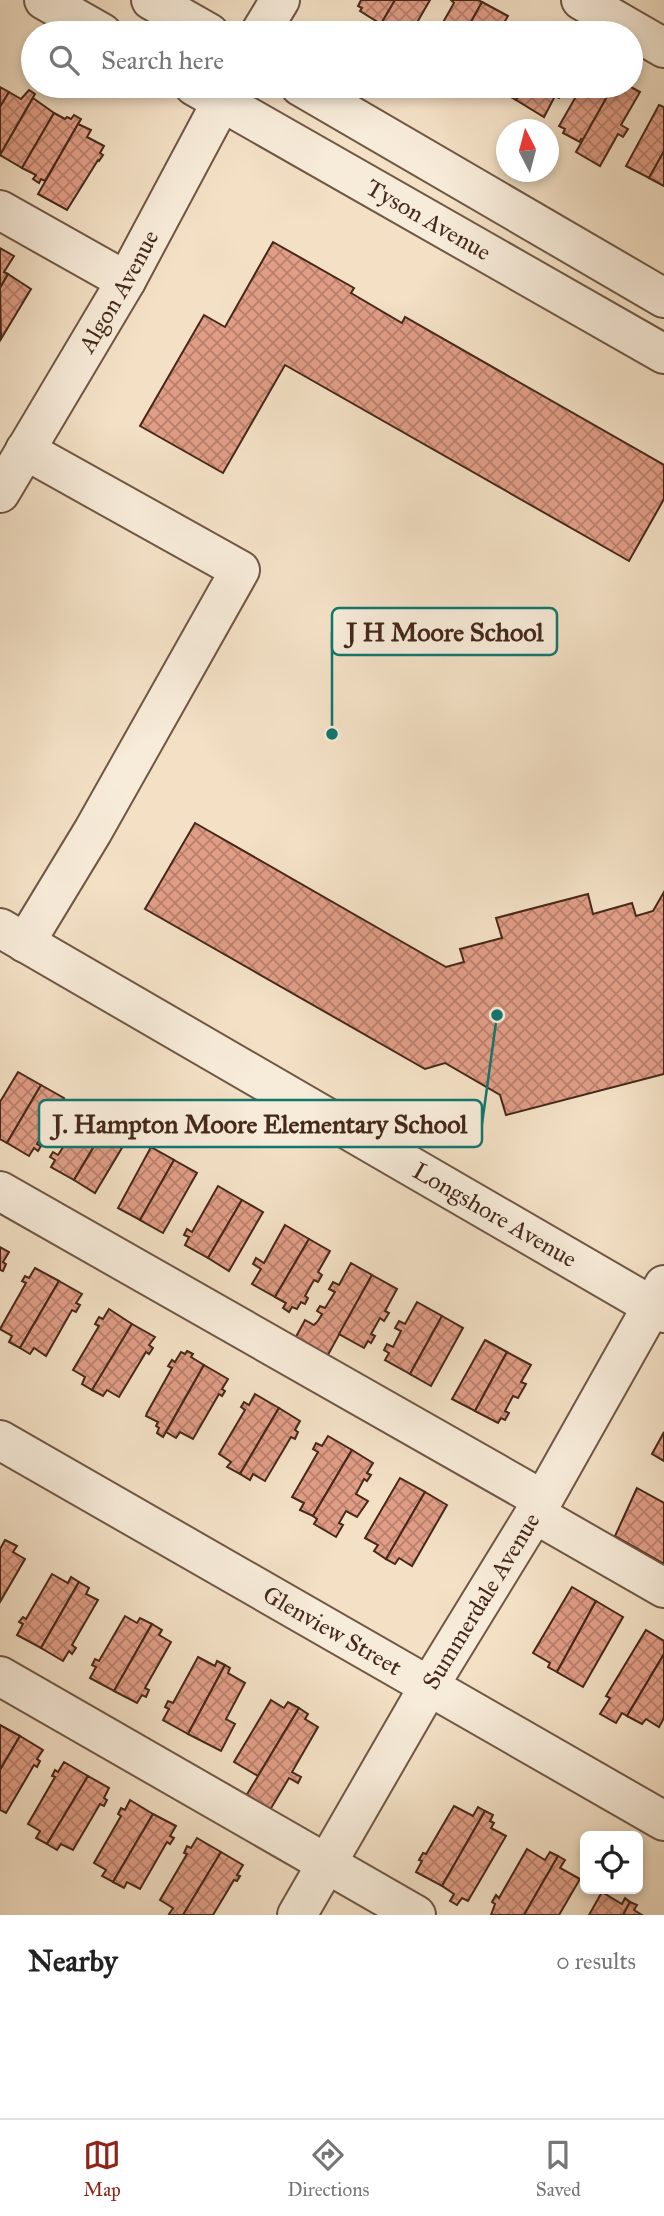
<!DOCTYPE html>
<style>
:root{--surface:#fff;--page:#f2f2f2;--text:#222;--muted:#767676;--line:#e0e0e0;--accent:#8f2418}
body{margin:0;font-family:"IM FELL Great Primer",serif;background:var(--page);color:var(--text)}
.controls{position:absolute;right:21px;bottom:21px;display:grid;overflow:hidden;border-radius:10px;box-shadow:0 4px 10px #0003}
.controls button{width:63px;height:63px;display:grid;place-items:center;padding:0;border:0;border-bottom:2px solid var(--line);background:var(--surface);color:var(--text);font:35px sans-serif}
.compass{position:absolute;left:496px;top:119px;width:63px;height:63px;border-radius:50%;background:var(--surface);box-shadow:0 4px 10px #0003;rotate:354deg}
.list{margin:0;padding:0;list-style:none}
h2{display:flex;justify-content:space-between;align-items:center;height:91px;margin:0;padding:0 28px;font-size:30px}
h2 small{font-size:23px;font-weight:400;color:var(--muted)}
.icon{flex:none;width:38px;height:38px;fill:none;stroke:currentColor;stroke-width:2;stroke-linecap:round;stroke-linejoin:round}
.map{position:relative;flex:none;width:664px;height:1915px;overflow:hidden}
.search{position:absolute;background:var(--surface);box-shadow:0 4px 10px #0003;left:21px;right:21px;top:21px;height:77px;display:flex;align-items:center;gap:18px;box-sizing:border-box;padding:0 24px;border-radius:38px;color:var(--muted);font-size:26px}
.sheet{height:203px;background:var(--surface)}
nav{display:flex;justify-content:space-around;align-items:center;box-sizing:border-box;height:98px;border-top:2px solid var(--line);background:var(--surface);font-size:19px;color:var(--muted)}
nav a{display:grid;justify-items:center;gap:4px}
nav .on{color:var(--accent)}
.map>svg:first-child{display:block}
</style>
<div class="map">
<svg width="664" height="1915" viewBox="0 0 664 1915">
<defs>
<pattern id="building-cross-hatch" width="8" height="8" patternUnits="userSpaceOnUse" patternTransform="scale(1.75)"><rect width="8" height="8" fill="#e19d86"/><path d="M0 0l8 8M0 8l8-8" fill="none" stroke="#b8806d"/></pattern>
</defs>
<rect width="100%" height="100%" fill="#f3e0c5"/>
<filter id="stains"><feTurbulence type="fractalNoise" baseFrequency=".00286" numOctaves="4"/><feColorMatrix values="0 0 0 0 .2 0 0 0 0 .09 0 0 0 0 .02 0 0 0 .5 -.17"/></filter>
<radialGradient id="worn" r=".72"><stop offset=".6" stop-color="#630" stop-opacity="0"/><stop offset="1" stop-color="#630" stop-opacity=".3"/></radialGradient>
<g fill="url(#building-cross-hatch)" stroke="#452819" stroke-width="2">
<path d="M361 0H395L381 24 360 11 362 8 358 6Z"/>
<path d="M395 0H430L411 33H397L381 24Z"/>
<path d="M451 0H478L482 2 465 33H437L454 3Z"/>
<path d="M482 2 508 16 498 33H465Z"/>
<path d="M497 86H524L516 100 495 88Z"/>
<path d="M524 86H557L558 89 563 92 559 98 555 96 544 117 516 100Z"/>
<path d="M582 86H613L583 140 581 139 580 142 563 133 565 129 559 126Z"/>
<path d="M613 86H629L640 92 621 125 628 129 623 137 618 134 600 166 576 152Z"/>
<path d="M0 87 9 92 0 107Z"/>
<path d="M29 90 35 94 0 155V107L9 92 21 99Z"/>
<path d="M33 98 54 113 22 168 0 155Z"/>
<path d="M659 105 664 107V151L649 178 626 166Z"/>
<path d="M54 113 65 119 67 117 71 119 74 115 81 119 45 181 41 179 39 183 33 179 36 175 22 168Z"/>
<path d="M78 124 91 130 87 137 104 146 100 153 103 155 99 161 98 160 67 210 38 194Z"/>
<path d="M664 151V186L649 178Z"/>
<path d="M273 242 354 288 351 293 402 323 405 317 664 465V499L629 561 285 365 223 473 140 426 204 315 225 327Z"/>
<path d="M0 248 14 256 4 272 8 274 0 288Z"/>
<path d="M8 274 31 289 1 339 0 288Z"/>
<path d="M195 823 446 967 464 962 460 949 502 938 496 918 588 894 593 914 632 903 636 916 653 911 664 892V1074L506 1115 500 1095 445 1063 425 1069 145 909Z"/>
<path d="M18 1072 41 1085 7 1143 0 1139V1102Z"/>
<path d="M41 1085 64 1098 51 1119 56 1123 53 1129 47 1126 37 1144 41 1146 38 1151 34 1148 29 1156 7 1143Z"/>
<path d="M85 1109 108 1123 74 1180 51 1167 55 1160 50 1157 53 1152 58 1155 69 1138 63 1134 66 1130 71 1133Z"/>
<path d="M108 1123 129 1136 95 1193 74 1180Z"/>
<path d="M151 1147 174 1160 140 1220 118 1208Z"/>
<path d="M174 1160 197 1173 163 1233 140 1220Z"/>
<path d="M218 1186 242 1200 208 1258 185 1245 189 1237 184 1235 187 1229 192 1232Z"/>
<path d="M242 1200 263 1212 229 1271 208 1258Z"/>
<path d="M285 1225 309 1239 275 1297 252 1284 261 1269 253 1264 256 1258 264 1263Z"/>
<path d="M309 1239 330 1251 318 1272 322 1275 318 1282 314 1280 305 1296 308 1298 305 1304 301 1302 297 1309 292 1307 289 1312 283 1308 286 1303 275 1297Z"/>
<path d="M0 1247 9 1252 3 1262 6 1264 3 1271 0 1270Z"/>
<path d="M351 1263 372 1275 324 1362 292 1344 305 1320 314 1325 318 1321 322 1314 317 1311 320 1306 325 1308 335 1292 329 1289 333 1282 339 1285Z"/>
<path d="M35 1268 59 1281 20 1348 9 1342 12 1336 0 1329 26 1283 22 1281 25 1276 29 1278Z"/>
<path d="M372 1275 397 1289 385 1311 389 1313 384 1321 380 1318 371 1334 375 1336 371 1343 368 1341 364 1348 339 1334Z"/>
<path d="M59 1281 82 1294 76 1303 80 1305 76 1312 72 1310 46 1356 34 1348 30 1354 20 1348Z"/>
<path d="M417 1302 442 1316 410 1374 385 1360 389 1353 384 1350 387 1344 393 1347 401 1331 395 1328 399 1321 405 1324Z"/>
<path d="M109 1309 132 1324 92 1390 82 1384 85 1377 73 1370 99 1326 95 1324 99 1317 103 1319Z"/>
<path d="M442 1316 463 1328 431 1386 410 1374Z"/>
<path d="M132 1324 155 1337 149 1345 153 1348 149 1354 146 1352 119 1397 107 1390 103 1396 92 1390Z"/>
<path d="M485 1340 507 1352 475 1411 452 1399Z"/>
<path d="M187 1351 193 1354 191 1357 204 1365 163 1437 157 1433 159 1428 156 1426 158 1422 146 1416 147 1413 172 1368 168 1366 172 1360 175 1362 181 1352 185 1354Z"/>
<path d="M507 1352 531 1365 521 1382 526 1384 518 1398 513 1396 505 1411 509 1413 505 1420 501 1418 498 1423 475 1411Z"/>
<path d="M204 1365 228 1379 222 1389 225 1391 222 1396 219 1394 193 1439 180 1432 176 1438 166 1432Z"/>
<path d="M255 1394 279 1408 240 1474 227 1467 231 1462 219 1454 245 1410 241 1407 244 1402 249 1405Z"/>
<path d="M279 1408 300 1421 295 1430 298 1432 295 1439 291 1437 265 1481 253 1474 250 1480 240 1474Z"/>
<path d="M664 1432V1461L652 1454Z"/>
<path d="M328 1436 352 1450 313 1516 300 1510 304 1503 292 1497 318 1452 313 1449 316 1443 322 1446Z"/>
<path d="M352 1450 373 1463 367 1473 371 1475 367 1481 364 1479 356 1494 368 1501 357 1517 346 1511 339 1523 343 1525 336 1537 314 1524 317 1519 313 1516Z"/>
<path d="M400 1478 425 1492 386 1559 374 1551 378 1545 365 1538Z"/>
<path d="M637 1488 664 1503V1564L615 1536Z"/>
<path d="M425 1492 447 1505 412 1566 399 1558 395 1564 386 1559Z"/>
<path d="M5 1540 17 1546 13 1552 25 1559 0 1602V1549Z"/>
<path d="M52 1574 68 1583 71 1577 79 1582 41 1648 17 1635 23 1624 19 1622 23 1617 26 1619Z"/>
<path d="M79 1582 89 1588 86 1594 98 1600 72 1645 76 1648 72 1654 69 1651 63 1661 41 1648Z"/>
<path d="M572 1587 596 1601 557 1672 548 1667 550 1663 533 1653Z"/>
<path d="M596 1601 623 1617 583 1687 557 1672Z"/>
<path d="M125 1616 137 1623 140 1618 152 1624 114 1691 90 1678 96 1667 92 1665 95 1659 99 1661Z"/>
<path d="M152 1624 162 1630 159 1635 171 1642 145 1688 149 1690 146 1697 142 1695 137 1703 114 1691Z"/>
<path d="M646 1630 664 1641V1654L627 1716 622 1713 616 1723 600 1714 610 1698 606 1696Z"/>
<path d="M664 1654V1718L659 1727 646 1719 642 1724 627 1716Z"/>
<path d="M198 1657 215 1666 217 1661 225 1665 188 1734 163 1720 169 1709 165 1707 168 1701 173 1703Z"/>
<path d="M225 1665 230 1668 228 1673 245 1683 226 1719 235 1724 221 1751 188 1734Z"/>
<path d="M271 1700 284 1708 288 1702 299 1708 258 1776 234 1762Z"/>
<path d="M299 1708 308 1714 305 1719 318 1727 292 1772 301 1777 298 1783 289 1778 270 1810 246 1796Z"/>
<path d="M0 1725 20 1736 0 1770Z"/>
<path d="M20 1736 43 1750 37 1759 40 1761 37 1767 34 1765 6 1813 0 1810V1770Z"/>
<path d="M64 1762 88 1776 47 1844 36 1838 40 1831 28 1824 55 1777 52 1776 55 1770 58 1772Z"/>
<path d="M88 1776 109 1788 104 1798 107 1800 104 1806 100 1804 73 1850 61 1844 57 1850 47 1844Z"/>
<path d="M130 1800 153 1814 113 1882 102 1876 106 1870 94 1863 121 1816 118 1814 121 1808 125 1810Z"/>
<path d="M454 1806 473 1816 478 1807 485 1811 442 1886 416 1872 422 1861 419 1860 423 1853 426 1854Z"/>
<path d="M485 1811 493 1815 490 1821 494 1823 491 1828 506 1836 468 1901 462 1898 457 1905 450 1901 454 1894 442 1886Z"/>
<path d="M153 1814 176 1826 170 1836 174 1838 170 1844 167 1842 140 1889 127 1882 124 1888 113 1882Z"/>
<path d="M197 1838 221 1852 183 1915H171L169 1914 173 1908 160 1900 187 1854 184 1853 187 1846 191 1848Z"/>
<path d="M527 1849 545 1860 550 1852 558 1856 524 1915H491L495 1904 492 1902 496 1895 499 1898Z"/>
<path d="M221 1852 243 1865 237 1875 240 1876 237 1881 234 1880 213 1915H183Z"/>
<path d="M558 1856 565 1860 560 1868 580 1879 559 1915H524Z"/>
<path d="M602 1892 622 1904 625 1898 630 1902 623 1915H589Z"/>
<path d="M630 1902 637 1905 634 1910 642 1915H623Z"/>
</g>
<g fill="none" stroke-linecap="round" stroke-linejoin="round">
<g stroke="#705644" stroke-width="42">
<g id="minor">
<path d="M44 0 102 33"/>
<path d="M151 0 209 33"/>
<path d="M581 0 664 48"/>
<path d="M260 33 280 0"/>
<path id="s1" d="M194 86 664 354"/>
<path d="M300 86 664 298"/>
<path d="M0 210 126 281"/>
<path id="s2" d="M0 493 126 281 230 86"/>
<path id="s3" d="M0 928 664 1313"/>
<path d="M25 943 93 831 240 570 25 450"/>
<path d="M0 1191 543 1500"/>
<path id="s4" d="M0 1440 664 1821"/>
<path d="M535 1514 664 1588"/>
<path d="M0 1676 416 1915"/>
<path id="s5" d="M297 1915 429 1686 543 1500 664 1285"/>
</g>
</g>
<use href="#minor" stroke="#f7ebd9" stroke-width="38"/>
</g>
<g text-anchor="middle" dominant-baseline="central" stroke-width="5" stroke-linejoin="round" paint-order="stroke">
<g font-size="24" fill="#452819" stroke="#f7ebd9">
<text stroke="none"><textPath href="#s1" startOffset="270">Tyson Avenue</textPath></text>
<text stroke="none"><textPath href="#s2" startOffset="234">Algon Avenue</textPath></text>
<text stroke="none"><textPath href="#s3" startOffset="572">Longshore Avenue</textPath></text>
<text stroke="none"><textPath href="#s5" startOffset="364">Summerdale Avenue</textPath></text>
<text stroke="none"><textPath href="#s4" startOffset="383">Glenview Street</textPath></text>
</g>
</g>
<path fill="none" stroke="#0f766e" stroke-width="2.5" d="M332 734L332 632M497 1015L482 1124"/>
<g fill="#0f766e" stroke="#f7ebd9" stroke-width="2.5">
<circle cx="332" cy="734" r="7"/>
<circle cx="497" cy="1015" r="7"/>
</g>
<g fill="#f7ebd9" stroke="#0f766e" stroke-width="2.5">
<rect x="332" y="608" width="225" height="47" rx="7"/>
<rect x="39" y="1100" width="443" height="47" rx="7"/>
</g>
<g font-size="26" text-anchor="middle" font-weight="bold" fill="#452819">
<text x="445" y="641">J H Moore School</text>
<text x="260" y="1133">J. Hampton Moore Elementary School</text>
</g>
<rect width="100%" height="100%" filter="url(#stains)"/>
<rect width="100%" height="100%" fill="url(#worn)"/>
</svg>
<div class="controls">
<button><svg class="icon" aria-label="locate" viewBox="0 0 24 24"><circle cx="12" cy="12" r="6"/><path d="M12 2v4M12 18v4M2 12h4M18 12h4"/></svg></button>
</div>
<svg class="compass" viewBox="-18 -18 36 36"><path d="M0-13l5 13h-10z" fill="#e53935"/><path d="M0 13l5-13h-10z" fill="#767676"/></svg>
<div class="search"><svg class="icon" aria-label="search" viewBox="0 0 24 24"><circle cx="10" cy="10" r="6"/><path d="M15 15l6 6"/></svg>Search here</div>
</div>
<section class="sheet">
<h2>Nearby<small>0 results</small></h2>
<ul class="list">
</ul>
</section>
<nav>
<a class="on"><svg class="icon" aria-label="map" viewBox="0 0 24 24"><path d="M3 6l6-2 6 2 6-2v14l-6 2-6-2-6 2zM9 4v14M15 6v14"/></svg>Map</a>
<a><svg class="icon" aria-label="directions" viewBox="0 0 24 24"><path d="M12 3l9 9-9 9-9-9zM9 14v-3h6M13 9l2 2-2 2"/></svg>Directions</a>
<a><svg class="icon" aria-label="saved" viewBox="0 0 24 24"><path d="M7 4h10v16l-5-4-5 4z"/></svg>Saved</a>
</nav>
